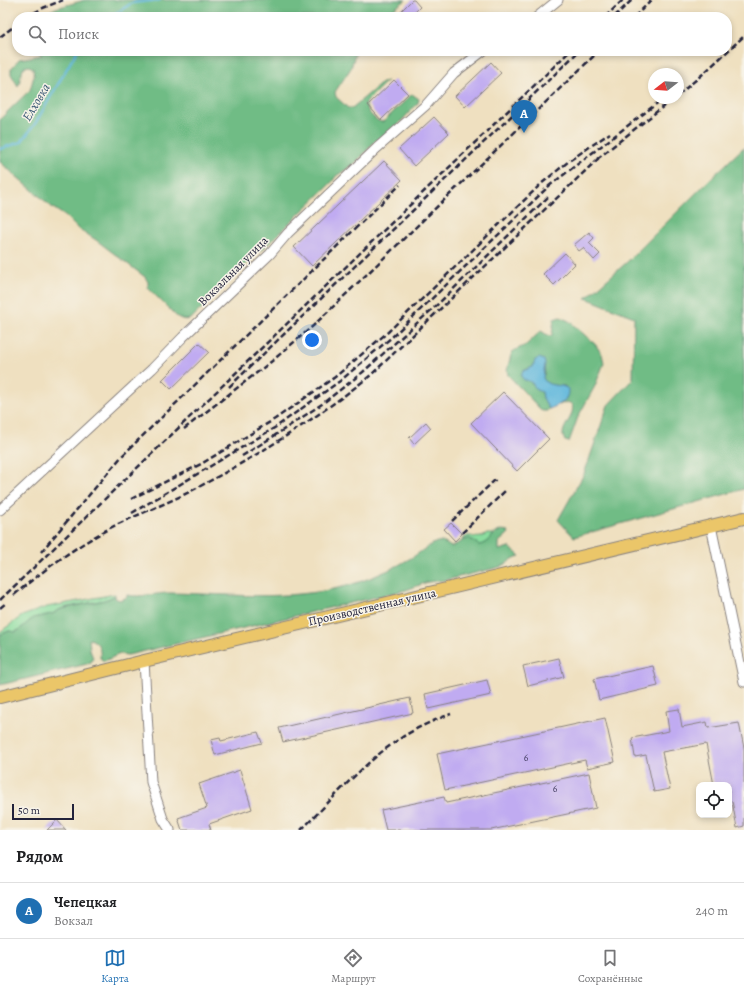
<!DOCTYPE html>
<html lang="ru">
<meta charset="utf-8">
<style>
:root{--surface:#fff;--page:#f2f2f2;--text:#202124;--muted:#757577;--line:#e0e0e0;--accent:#1f6fb2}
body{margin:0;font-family:Alegreya,serif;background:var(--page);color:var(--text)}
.controls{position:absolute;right:12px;bottom:12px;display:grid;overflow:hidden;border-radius:8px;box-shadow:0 2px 6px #0003}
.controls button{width:36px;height:36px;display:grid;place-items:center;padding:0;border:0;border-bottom:1px solid var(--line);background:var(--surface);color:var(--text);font:20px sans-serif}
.compass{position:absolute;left:648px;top:68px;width:36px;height:36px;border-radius:50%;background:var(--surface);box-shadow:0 2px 6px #0003;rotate:253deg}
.scale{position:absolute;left:12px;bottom:10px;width:62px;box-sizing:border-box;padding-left:4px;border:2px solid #22223b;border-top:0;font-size:11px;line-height:14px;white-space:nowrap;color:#22223b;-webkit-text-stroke:3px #f7f3e8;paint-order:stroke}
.you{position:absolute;left:312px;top:340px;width:14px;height:14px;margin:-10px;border:3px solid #fff;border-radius:50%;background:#1a73e8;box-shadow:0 0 0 6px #1a73e833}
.badge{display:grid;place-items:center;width:26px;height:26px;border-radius:50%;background:var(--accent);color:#fff;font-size:13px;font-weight:700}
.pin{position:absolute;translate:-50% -33px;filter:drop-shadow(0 1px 2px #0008)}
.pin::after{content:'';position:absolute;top:21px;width:14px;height:12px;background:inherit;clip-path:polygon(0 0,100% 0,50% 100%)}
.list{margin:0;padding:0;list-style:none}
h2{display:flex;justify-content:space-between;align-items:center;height:52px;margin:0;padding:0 16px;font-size:17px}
h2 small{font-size:13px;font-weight:400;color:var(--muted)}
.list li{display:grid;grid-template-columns:26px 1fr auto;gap:12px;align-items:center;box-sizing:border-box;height:56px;padding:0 16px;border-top:1px solid var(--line)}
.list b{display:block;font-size:15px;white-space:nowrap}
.list p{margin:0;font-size:13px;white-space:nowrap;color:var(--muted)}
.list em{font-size:13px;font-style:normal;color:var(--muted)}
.icon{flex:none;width:22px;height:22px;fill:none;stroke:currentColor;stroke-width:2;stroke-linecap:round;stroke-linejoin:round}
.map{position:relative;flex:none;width:744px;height:830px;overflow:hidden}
.search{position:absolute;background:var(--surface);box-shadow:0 2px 6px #0003;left:12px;right:12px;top:12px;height:44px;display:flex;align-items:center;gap:10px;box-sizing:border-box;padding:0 14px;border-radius:16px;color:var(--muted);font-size:15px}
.sheet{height:108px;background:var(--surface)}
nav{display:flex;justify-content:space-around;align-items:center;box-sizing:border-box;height:56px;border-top:1px solid var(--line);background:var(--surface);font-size:11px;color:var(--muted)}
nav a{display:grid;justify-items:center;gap:2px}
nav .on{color:var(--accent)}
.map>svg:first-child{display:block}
</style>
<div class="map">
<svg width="744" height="830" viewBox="0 0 744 830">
<rect width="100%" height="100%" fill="#f7f3e8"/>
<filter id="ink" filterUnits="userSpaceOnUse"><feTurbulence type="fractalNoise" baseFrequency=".025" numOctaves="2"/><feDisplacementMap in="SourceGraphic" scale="8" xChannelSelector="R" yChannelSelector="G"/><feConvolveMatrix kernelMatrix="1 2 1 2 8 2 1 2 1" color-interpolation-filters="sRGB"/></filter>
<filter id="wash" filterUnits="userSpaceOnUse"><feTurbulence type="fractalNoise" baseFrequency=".012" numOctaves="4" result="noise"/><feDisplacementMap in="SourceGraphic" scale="16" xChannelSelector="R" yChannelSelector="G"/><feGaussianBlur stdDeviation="0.9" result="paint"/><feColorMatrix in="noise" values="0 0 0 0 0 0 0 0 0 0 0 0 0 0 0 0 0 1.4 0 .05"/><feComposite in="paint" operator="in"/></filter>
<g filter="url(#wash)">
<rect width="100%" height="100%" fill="#efe0c0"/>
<g fill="#8add9e" stroke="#56806c">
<path d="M487 534H494L483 545H476L473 540 465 539 461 541C470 531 471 539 481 537 483 537 485 535 487 534Z"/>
<path d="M115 594V596L105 600 68 607 61 609 52 614 33 618 19 630 15 632 9 631 0 635V632L22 616 47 607Z"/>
</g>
<g fill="#6fbc85" stroke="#486f60">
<path d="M85 0H406L383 17H39L56 8Z"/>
<path d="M37 51H356L351 68 335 92 336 97 348 108H352L383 82 387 81 366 102C364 109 375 121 382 122L384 121 412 94 419 99 418 103 395 128 387 135 375 141 363 155 353 165 336 176 332 182 264 248 250 256 247 263 192 318C186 321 182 320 176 316L148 288V282L145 277 96 240 76 227 65 216 53 208 0 162V120L5 114 30 90 34 76 33 68 29 66 24 67C20 73 21 80 18 86L11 74V69L19 59 42 55Z"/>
<path d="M744 147V489L574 537 558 520 584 474 608 405 633 379 634 317 586 298 626 263 705 184Z"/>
<path d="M560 317 569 321 595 344 602 354 604 363 595 386 578 417 569 442 565 441C557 428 576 419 572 404L567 402 559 405 566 399 565 386C556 385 547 387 543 378L545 370 535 360 533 367 525 370 526 380 529 381 542 392 543 398 549 409 547 411H542L508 375 507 370 511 355 513 351 526 345 541 331 549 336 552 335 554 319Z"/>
<path d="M502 530 508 531 509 533 499 542V550L509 547 520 556C511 558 508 564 500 567L446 580 428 582 406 590 128 655 120 654 104 661 100 658C101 649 99 641 89 639L90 650 93 658 91 662 87 664 0 685V635L9 631 15 632 19 630 33 618 52 614 61 609 105 600 115 596 116 599 121 600 127 597V595C141 598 156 593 170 593 234 594 300 603 362 581 379 575 396 567 411 558 420 553 428 545 437 542 442 541 447 544 451 547L469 538 479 545C488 544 492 533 502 530Z"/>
</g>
<path fill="#5fb7dc" stroke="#406c8c" d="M539 358 544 360 545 364 543 378C548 389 560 382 568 389 569 401 559 405 549 409L543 398 542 392 536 390C534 384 530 380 524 380L521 376 523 371 533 367 535 360Z"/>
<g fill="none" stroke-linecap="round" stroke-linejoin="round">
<g stroke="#5fb7dc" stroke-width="2.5">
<path d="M110 17 132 3 160 0"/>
<path d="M0 149 21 142 35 124 77 51"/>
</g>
</g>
<g id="blocks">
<g fill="#c0abf1">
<path d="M412 0H414L420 7 410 17H395Z"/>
<path d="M491 62 501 73 465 107 455 96Z"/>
<path d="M394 80 408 94 381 120 368 105Z"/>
<path d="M434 117 449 133 414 166 399 149Z"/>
<path d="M384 161 402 180 312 266 294 247Z"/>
<path d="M589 232 594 238 589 243 600 254 594 260 583 248 579 251 574 245Z"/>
<path d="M565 253 575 264 554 285 543 274Z"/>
<path d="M199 343 209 352 171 389 162 380Z"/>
<path d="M503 392 549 439 517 471 471 423Z"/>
<path d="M426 422 431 428 414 444 409 438Z"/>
<path d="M451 523 462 534 455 541 444 529Z"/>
<path d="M559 658 564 677 528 686 523 666Z"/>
<path d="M653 666 658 686 599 700 594 679Z"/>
<path d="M487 680 491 695 428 709 425 694Z"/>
<path d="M410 698 413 713 283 742 279 728Z"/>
<path d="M679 709 682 727 707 722 708 728 739 723 744 748V826L737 828 732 801 729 802V785H714L706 744 662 752 670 789 654 792 646 755 635 757 632 738 669 731 666 711Z"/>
<path d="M605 718 615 762 587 768 585 760 445 790 437 754Z"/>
<path d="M258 732 262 743 215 755 211 740 220 738 221 741Z"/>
<path d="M240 770 252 809 209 824 211 830H182L178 818 207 808 199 784Z"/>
<path d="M589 773 596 808 491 830H386L381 810 444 797 446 803Z"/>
<path d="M57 820 66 830H47Z"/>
</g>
</g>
</g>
<g filter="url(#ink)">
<use href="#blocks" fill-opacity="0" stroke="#88817e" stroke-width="1"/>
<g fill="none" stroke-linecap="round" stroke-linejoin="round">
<g stroke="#88817e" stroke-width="11">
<g id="minor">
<path d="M537 17 558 0"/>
<path d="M0 510 152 369 183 337 270 254 288 233 377 148 426 105 454 73 483 51"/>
<path d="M711 526 744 682"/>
<path d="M144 661 151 782 163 819 170 830"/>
</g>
</g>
<g stroke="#88817e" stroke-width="14">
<path id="major" d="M0 697 144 661 744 518"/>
</g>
<use href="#minor" stroke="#fff" stroke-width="9"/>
<use href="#major" stroke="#ebc669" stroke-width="12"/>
<g stroke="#22223b" stroke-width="2.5" stroke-dasharray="6 3" stroke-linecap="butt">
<path d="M26 17 43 8 63 0"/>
<path d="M605 17 623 0"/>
<path d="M614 17 632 0"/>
<path d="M634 17 652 0"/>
<path d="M0 37 17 24"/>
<path d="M678 95 704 73 744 36"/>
<path d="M597 159 674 98"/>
<path d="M229 387 579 51"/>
<path d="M184 429 272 361 313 326 599 51"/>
<path d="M242 456 274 436 322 404 363 372 438 304 548 197"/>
<path d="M131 499 201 464 239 441 275 419 335 377 388 332 541 184 569 161 610 133"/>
<path d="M132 513 276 427 340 381 392 337 549 186 664 98"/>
<path d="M452 521 496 479"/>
<path d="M462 533 506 490"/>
<path d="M41 552 122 456 400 185"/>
<path d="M14 595C46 568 79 544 116 525 141 513 166 504 191 491 254 458 315 420 371 375L601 156"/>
<path d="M0 600 570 51"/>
<path d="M0 608 6 603"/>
<path d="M301 830C332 800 365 761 401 738 416 728 434 720 451 714"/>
</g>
</g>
</g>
<g text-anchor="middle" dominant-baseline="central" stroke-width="3" stroke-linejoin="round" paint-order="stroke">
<g font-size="10" fill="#4a4468">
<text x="526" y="757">6</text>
<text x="555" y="788">6</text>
</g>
<g font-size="12" fill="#22223b" stroke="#f7f3e8">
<text transform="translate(233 271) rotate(-45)">Вокзальная улица</text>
<text transform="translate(372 607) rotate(-13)">Производственная улица</text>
</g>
<g font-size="13" font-style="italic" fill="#375673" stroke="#f7f3e8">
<text transform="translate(36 102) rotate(-59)">Елховка</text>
</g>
</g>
</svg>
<div class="controls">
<button><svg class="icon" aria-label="locate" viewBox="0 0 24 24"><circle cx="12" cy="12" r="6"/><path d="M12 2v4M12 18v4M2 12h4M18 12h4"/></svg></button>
</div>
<svg class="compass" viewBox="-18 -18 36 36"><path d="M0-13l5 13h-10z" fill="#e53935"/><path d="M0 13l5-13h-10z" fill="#757577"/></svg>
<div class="scale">50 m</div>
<div class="you"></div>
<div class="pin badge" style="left:524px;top:133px">A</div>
<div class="search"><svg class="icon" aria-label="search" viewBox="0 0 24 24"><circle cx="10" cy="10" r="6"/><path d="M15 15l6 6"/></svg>Поиск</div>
</div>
<section class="sheet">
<h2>Рядом<small></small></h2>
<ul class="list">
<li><span class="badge">A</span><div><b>Чепецкая</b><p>Вокзал</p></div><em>240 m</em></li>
</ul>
</section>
<nav>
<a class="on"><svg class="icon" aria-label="map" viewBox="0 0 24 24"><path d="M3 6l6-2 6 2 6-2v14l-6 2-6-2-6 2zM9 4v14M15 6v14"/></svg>Карта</a>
<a><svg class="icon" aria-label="directions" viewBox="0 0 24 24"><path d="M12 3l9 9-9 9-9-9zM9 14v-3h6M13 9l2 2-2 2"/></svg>Маршрут</a>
<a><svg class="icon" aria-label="saved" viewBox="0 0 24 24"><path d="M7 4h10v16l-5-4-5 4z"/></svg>Сохранённые</a>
</nav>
